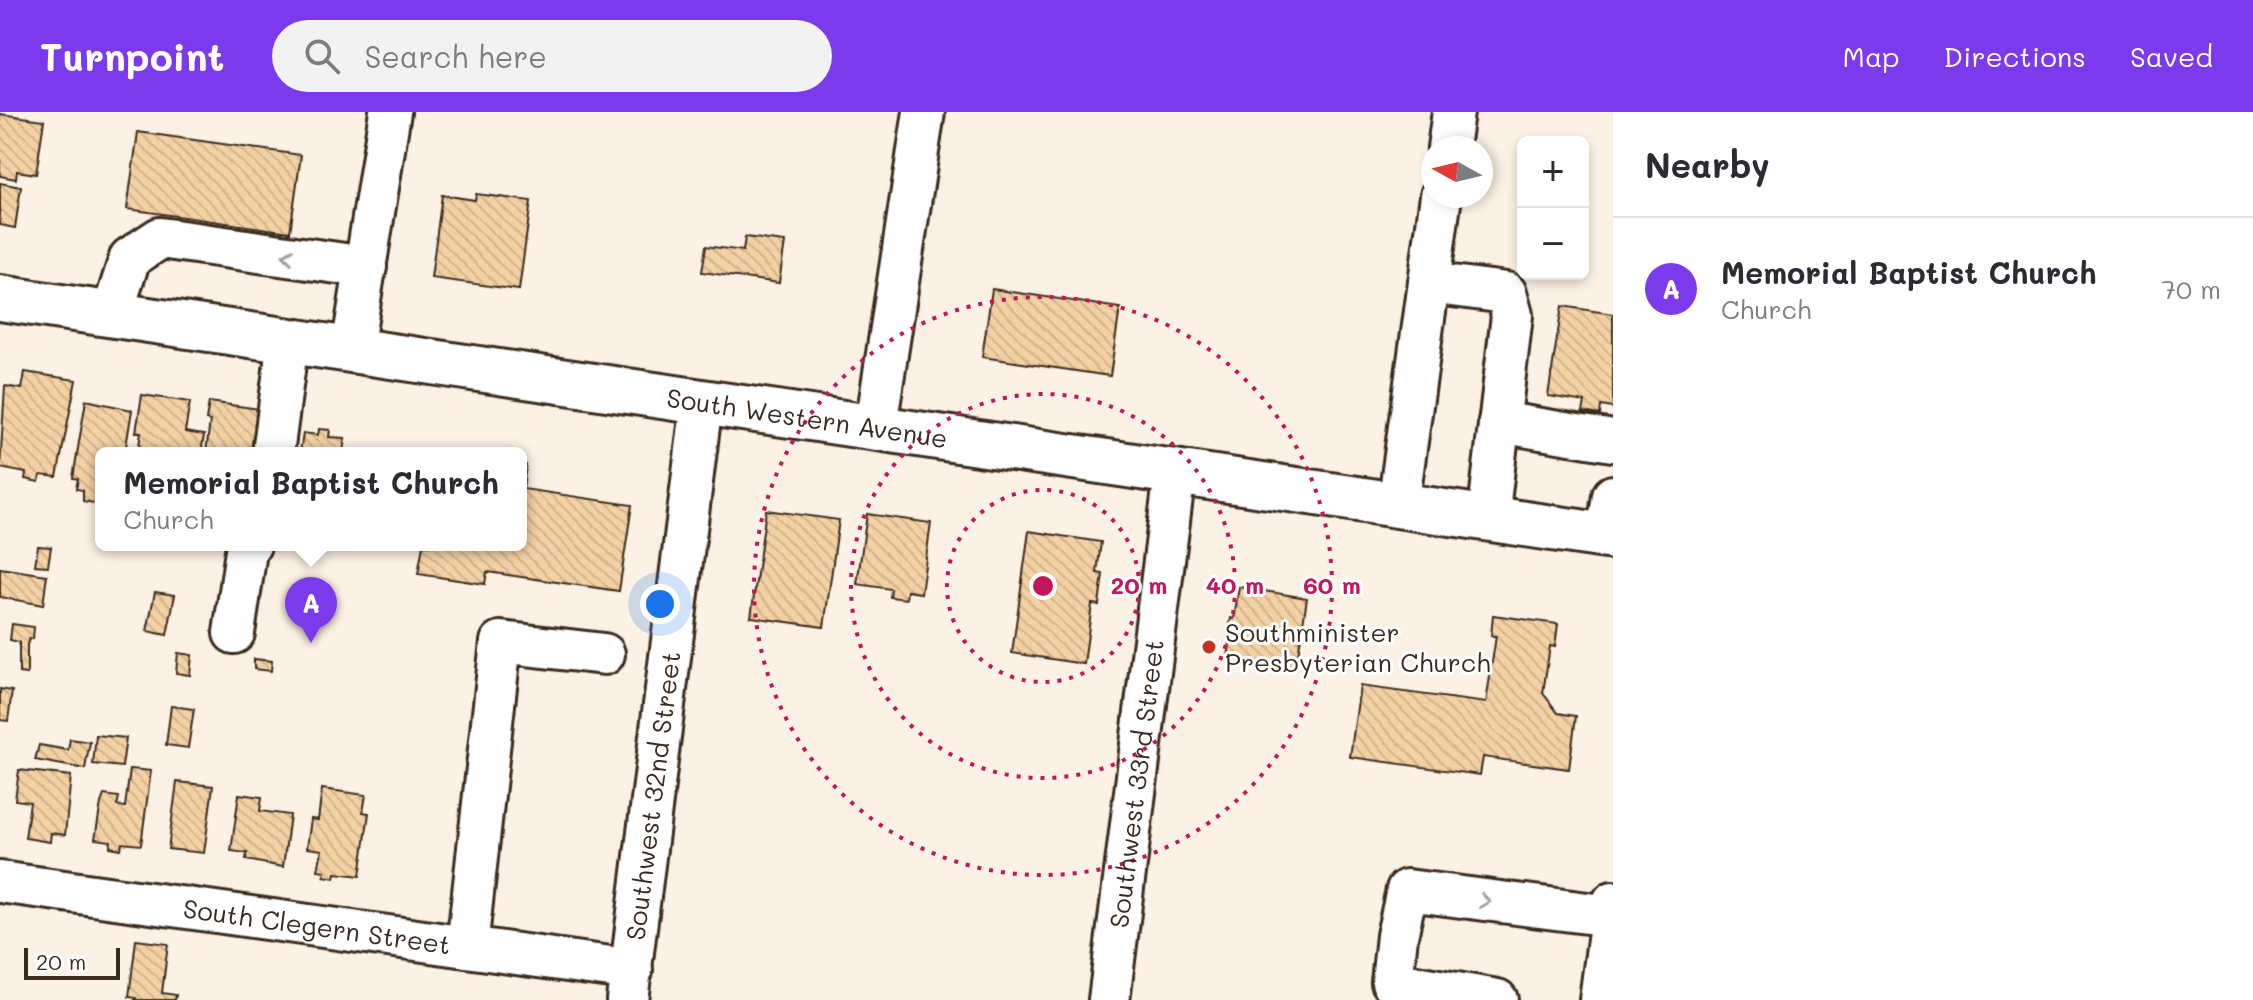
<!DOCTYPE html>
<meta charset="utf-8">
<style>
:root{--surface:#fff;--page:#f2f2f3;--text:#2b2b33;--muted:#7c7c81;--line:#e1e1e2;--accent:#7c3aed}
body{margin:0;font-family:Mali,sans-serif;background:var(--page);color:var(--text)}
.controls{position:absolute;right:24px;top:24px;display:grid;overflow:hidden;border-radius:12px;box-shadow:0 4px 12px #0003}
.controls button{width:72px;height:72px;display:grid;place-items:center;padding:0;border:0;border-bottom:2px solid var(--line);background:var(--surface);color:var(--text);font:40px sans-serif}
.compass{position:absolute;left:1421px;top:24px;width:72px;height:72px;border-radius:50%;background:var(--surface);box-shadow:0 4px 12px #0003;rotate:278deg}
.scale{position:absolute;left:24px;bottom:20px;width:96px;box-sizing:border-box;padding-left:8px;border:4px solid #3b2a1e;border-top:0;font-size:22px;line-height:28px;white-space:nowrap;color:#3b2a1e;-webkit-text-stroke:6px #fff;paint-order:stroke}
.you{position:absolute;left:660px;top:492px;width:28px;height:28px;margin:-20px;border:6px solid #fff;border-radius:50%;background:#1a73e8;box-shadow:0 0 0 12px #1a73e833}
.badge{display:grid;place-items:center;width:52px;height:52px;border-radius:50%;background:var(--accent);color:#fff;font-size:26px;font-weight:700}
.pin{position:absolute;translate:-50% -66px;filter:drop-shadow(0 2px 4px #0008)}
.pin::after{content:'';position:absolute;top:42px;width:28px;height:24px;background:inherit;clip-path:polygon(0 0,100% 0,50% 100%)}
.popup{position:absolute;left:95px;top:335px;width:432px;height:104px;box-sizing:border-box;display:grid;place-content:center;border-radius:12px;background:var(--surface);filter:drop-shadow(0 2px 6px #0005);font-size:26px;white-space:nowrap;color:var(--muted)}
.popup b{font-size:30px;color:var(--text)}
.popup::after{content:'';position:absolute;left:50%;top:100%;margin-left:-16px;border:16px solid transparent;border-top-color:var(--surface)}
.list{margin:0;padding:0;list-style:none}
h2{display:flex;justify-content:space-between;align-items:center;height:104px;margin:0;padding:0 32px;font-size:34px}
h2 small{font-size:26px;font-weight:400;color:var(--muted)}
.list li{display:grid;grid-template-columns:52px 1fr auto;gap:24px;align-items:center;box-sizing:border-box;height:144px;padding:0 32px;border-top:2px solid var(--line)}
.list b{display:block;font-size:30px;white-space:nowrap}
.list p{margin:0;font-size:26px;white-space:nowrap;color:var(--muted)}
.list em{font-size:26px;font-style:normal;color:var(--muted)}
.icon{flex:none;width:44px;height:44px;fill:none;stroke:currentColor;stroke-width:2;stroke-linecap:round;stroke-linejoin:round}
.map{position:relative;flex:none;width:1613px;height:888px;overflow:hidden}
header{display:flex;align-items:center;gap:48px;box-sizing:border-box;height:112px;padding:0 40px;background:var(--accent);color:#fff}
header strong{font-size:38px}
nav{display:flex;gap:44px;margin-inline-start:auto;font-size:28px}
.search{width:560px;height:72px;background:var(--page);display:flex;align-items:center;gap:20px;box-sizing:border-box;padding:0 28px;border-radius:44px;color:var(--muted);font-size:30px}
main{display:flex}
aside{flex:1;background:var(--surface)}
.map>svg:first-child{display:block}
</style>
<header>
<strong>Turnpoint</strong>
<div class="search"><svg class="icon" aria-label="search" viewBox="0 0 24 24"><circle cx="10" cy="10" r="6"/><path d="M15 15l6 6"/></svg>Search here</div>
<nav><a>Map</a><a>Directions</a><a>Saved</a></nav>
</header>
<main>
<div class="map">
<svg width="1613" height="888" viewBox="0 0 1613 888">
<defs>
<pattern id="building-back-hatch" width="6" height="6" patternUnits="userSpaceOnUse" patternTransform="scale(2)"><rect width="6" height="6" fill="#f3d1a4"/><path d="M-1 5l2 2M0 0l6 6M5-1l2 2" fill="none" stroke="#d1b48d"/></pattern>
</defs>
<rect width="100%" height="100%" fill="#fbf1e4"/>
<filter id="ink" filterUnits="userSpaceOnUse"><feTurbulence type="fractalNoise" baseFrequency=".0125" numOctaves="2"/><feDisplacementMap in="SourceGraphic" scale="16" xChannelSelector="R" yChannelSelector="G"/><feConvolveMatrix kernelMatrix="1 2 1 2 8 2 1 2 1" color-interpolation-filters="sRGB"/></filter>
<g filter="url(#ink)">
<g fill="url(#building-back-hatch)" stroke="#3b2a1e" stroke-width="2">
<path d="M0 2 44 8 36 62 17 59 16 67 0 64Z"/>
<path d="M138 20 301 43 290 120 127 97Z"/>
<path d="M0 71 21 75 15 116 0 113Z"/>
<path d="M476 82 531 89 519 178 431 166 442 83 475 88Z"/>
<path d="M745 125 785 130 779 171 702 160 706 134 743 139Z"/>
<path d="M992 177 1120 196 1110 264 982 245Z"/>
<path d="M1562 194 1613 202V296L1601 294 1600 303 1583 300 1585 290 1548 284Z"/>
<path d="M25 260 76 268 57 365 41 363 39 370 25 367 26 361 0 356 5 274 22 277Z"/>
<path d="M142 283 190 290 185 320 204 323 201 341H138L141 320H136Z"/>
<path d="M86 288 132 298 125 341H101L99 392 83 389V378L76 377 78 367 73 366Z"/>
<path d="M209 290 267 298 256 341H206L210 309 206 308Z"/>
<path d="M319 317 330 318 329 325 345 326 343 341H300L303 321 318 323Z"/>
<path d="M521 352 526 353 523 377 632 393 619 479 487 460 485 472 418 462 423 433H521Z"/>
<path d="M766 398 839 408 824 515 751 505Z"/>
<path d="M867 402 931 411 921 481 907 479 906 487 890 485 891 477 857 472Z"/>
<path d="M1029 419 1101 430 1097 461 1103 462 1099 493 1092 492 1084 552 1012 541Z"/>
<path d="M38 434 51 435 48 454 35 453Z"/>
<path d="M0 456 47 463 43 493 0 485Z"/>
<path d="M1239 475 1307 486 1296 556 1228 546 1232 516H1229L1231 506 1234 507Z"/>
<path d="M155 480 175 483 167 523 147 519Z"/>
<path d="M1493 503 1558 512 1555 535 1550 534 1543 581 1558 601 1576 604 1569 657 1483 645 1480 663 1350 645 1360 574 1486 591 1496 524H1491Z"/>
<path d="M12 512 34 515 33 527H29L27 533V562L19 561V530L10 528Z"/>
<path d="M178 541 192 543 190 563 176 561Z"/>
<path d="M254 547 272 549 271 559 254 557Z"/>
<path d="M0 577 12 579 8 609 0 608Z"/>
<path d="M171 594 194 597 188 636 166 633Z"/>
<path d="M96 623 126 626 122 655 93 652Z"/>
<path d="M70 627 90 630 85 657 35 648 39 633 68 638Z"/>
<path d="M130 657 151 659 141 733 122 731 121 737 110 735 111 729 95 727 101 691 104 683 119 685 117 694 125 695Z"/>
<path d="M19 658 71 664 65 723 51 721 50 730 25 726 30 690 15 688Z"/>
<path d="M177 670 213 674 204 741 168 737Z"/>
<path d="M322 677 366 683 363 700 369 701 360 764 336 761 335 766 324 764 325 759 318 758 322 738 307 736 311 707 318 708Z"/>
<path d="M239 682 262 685 260 699 290 703 283 755 246 748 247 741 231 739Z"/>
<path d="M136 828 168 832 162 881 176 883 175 888H135L136 886 129 885Z"/>
</g>
<g fill="none" stroke-linecap="round" stroke-linejoin="round">
<g stroke="#3b2a1e" stroke-width="46">
<g id="minor">
<path d="M1448 36 1453 0"/>
<path d="M1429 171 1506 181 1512 203 1488 407"/>
<path d="M112 202 130 146 160 126 366 155"/>
<path d="M352 238 390 0"/>
<path d="M1499 310 1613 329"/>
<path d="M876 314 924 0"/>
<path d="M273 341 288 229"/>
<path d="M1398 394 1441 84"/>
<path d="M1607 424 1613 384"/>
<path d="M234 521 246 439 250 433"/>
<path id="s1" d="M0 770 632 858"/>
<path d="M467 835 501 530 604 542"/>
<path id="s2" d="M627 888 702 290"/>
<path id="s3" d="M1109 888 1175 361"/>
<path d="M1497 888 1392 870 1397 824 1407 778 1611 804"/>
<path d="M1600 888 1613 790"/>
</g>
</g>
<g stroke="#3b2a1e" stroke-width="50">
<g id="major">
<path id="s4" d="M0 186 1613 425"/>
</g>
</g>
<use href="#minor" stroke="#fff" stroke-width="40"/>
<use href="#major" stroke="#fff" stroke-width="44"/>
</g>
<defs><path id="oneway-chevron" d="M-2-3.5L2.5 0L-2 3.5" fill="none" stroke-width="1.6" stroke-linecap="round" stroke-linejoin="round" transform="scale(2)"/></defs>
<g stroke="#a79f9a">
<use href="#oneway-chevron" transform="translate(288 144) rotate(-172)"/>
<use href="#oneway-chevron" transform="translate(1485 789) rotate(8)"/>
</g>
</g>
<g fill="none" stroke="#c2185b" stroke-width="4" stroke-dasharray="4 8">
<circle cx="1043" cy="474" r="96"/>
<circle cx="1043" cy="474" r="192"/>
<circle cx="1043" cy="474" r="289"/>
</g>
<circle fill="#c8321e" stroke="#fff" stroke-width="3" cx="1209" cy="535" r="8"/>
<g text-anchor="middle" dominant-baseline="central" stroke-width="6" stroke-linejoin="round" paint-order="stroke">
<g font-size="26" fill="#3b2a1e" stroke="#fff">
<text stroke="none"><textPath href="#s4" startOffset="816">South Western Avenue</textPath></text>
<text stroke="none"><textPath href="#s3" startOffset="218">Southwest 33rd Street</textPath></text>
<text stroke="none"><textPath href="#s2" startOffset="206">Southwest 32nd Street</textPath></text>
<text stroke="none"><textPath href="#s1" startOffset="320">South Clegern Street</textPath></text>
</g>
<g font-size="26" fill="#3b2a1e" stroke="#fff" text-anchor="start">
<text x="1225" y="520">Southminister<tspan x="1225" dy="30">Presbyterian Church</tspan></text>
</g>
</g>
<circle cx="1043" cy="474" r="12" fill="#c2185b" stroke="#fff" stroke-width="4"/>
<g font-size="24" text-anchor="middle" font-weight="bold" fill="#c2185b" stroke="#fff" stroke-width="6" stroke-linejoin="round" paint-order="stroke">
<text x="1139" y="482">20 m</text>
<text x="1235" y="482">40 m</text>
<text x="1332" y="482">60 m</text>
</g>
</svg>
<div class="controls">
<button>+</button>
<button>−</button>
</div>
<svg class="compass" viewBox="-18 -18 36 36"><path d="M0-13l5 13h-10z" fill="#e53935"/><path d="M0 13l5-13h-10z" fill="#7c7c81"/></svg>
<div class="scale">20 m</div>
<div class="you"></div>
<div class="pin badge" style="left:311px;top:531px">A</div>
<div class="popup"><b>Memorial Baptist Church</b>Church</div>
</div>
<aside>
<h2>Nearby<small></small></h2>
<ul class="list">
<li><span class="badge">A</span><div><b>Memorial Baptist Church</b><p>Church</p></div><em>70 m</em></li>
</ul>
</aside>
</main>
